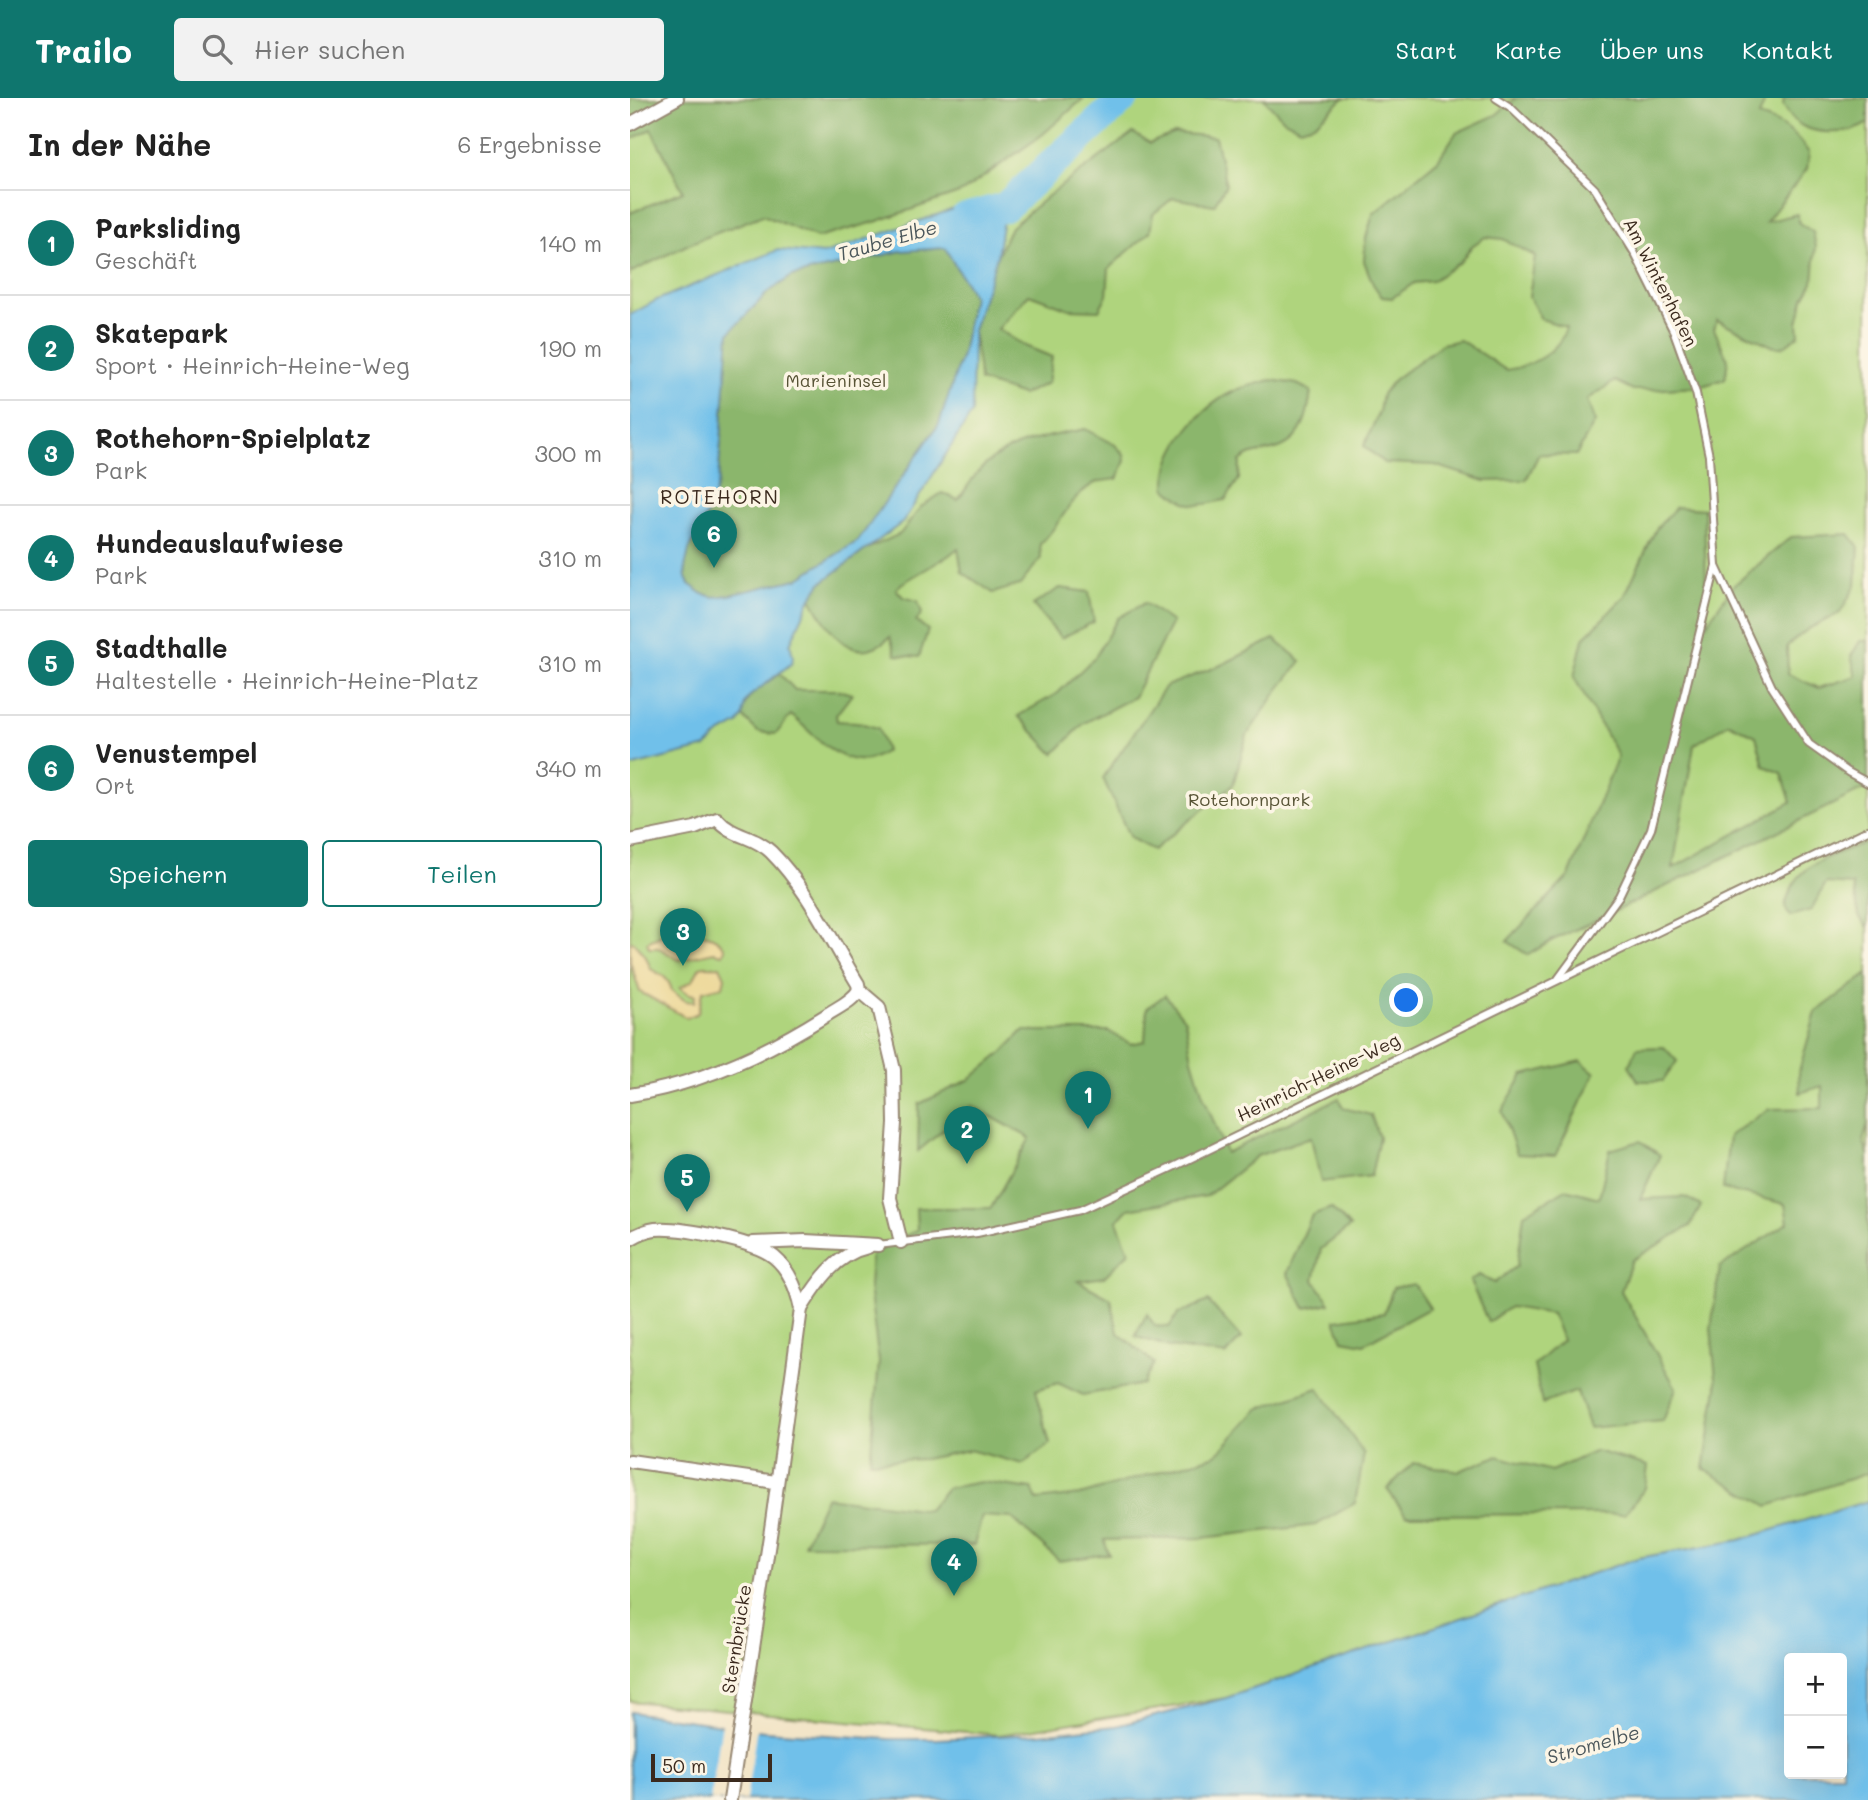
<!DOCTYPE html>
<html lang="de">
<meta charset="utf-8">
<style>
:root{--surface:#fff;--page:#f2f2f2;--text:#222;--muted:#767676;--line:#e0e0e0;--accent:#0f766e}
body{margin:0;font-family:Mali,sans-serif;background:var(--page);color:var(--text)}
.controls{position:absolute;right:21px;bottom:21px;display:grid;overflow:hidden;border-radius:7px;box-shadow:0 7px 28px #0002}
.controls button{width:63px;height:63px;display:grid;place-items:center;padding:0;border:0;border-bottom:2px solid var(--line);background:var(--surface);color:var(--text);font:35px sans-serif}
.scale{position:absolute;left:21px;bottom:18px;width:121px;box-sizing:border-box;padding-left:7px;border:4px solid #3b2a1e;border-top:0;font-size:19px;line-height:24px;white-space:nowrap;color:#3b2a1e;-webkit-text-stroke:5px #fcf5e5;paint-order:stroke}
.you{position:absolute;left:777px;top:903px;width:24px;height:24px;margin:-18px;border:5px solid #fff;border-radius:50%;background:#1a73e8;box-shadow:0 0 0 10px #1a73e833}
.badge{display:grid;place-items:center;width:46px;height:46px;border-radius:50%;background:var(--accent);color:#fff;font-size:23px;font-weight:700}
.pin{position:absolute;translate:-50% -58px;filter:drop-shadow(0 2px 4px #0008)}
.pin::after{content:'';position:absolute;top:37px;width:24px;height:21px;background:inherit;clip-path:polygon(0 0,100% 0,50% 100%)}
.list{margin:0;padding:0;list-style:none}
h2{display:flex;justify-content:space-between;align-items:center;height:91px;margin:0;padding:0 28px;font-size:30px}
h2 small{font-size:23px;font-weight:400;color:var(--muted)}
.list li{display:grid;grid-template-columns:46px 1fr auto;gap:21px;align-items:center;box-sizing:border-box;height:105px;padding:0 28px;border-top:2px solid var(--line)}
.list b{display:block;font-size:26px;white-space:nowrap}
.list p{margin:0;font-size:23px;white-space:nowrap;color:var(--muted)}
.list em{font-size:23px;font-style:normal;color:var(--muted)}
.actions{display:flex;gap:14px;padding:21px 28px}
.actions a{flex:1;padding:16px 0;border:2px solid var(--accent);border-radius:7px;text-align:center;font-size:24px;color:var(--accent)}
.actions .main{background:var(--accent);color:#fff}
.icon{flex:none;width:38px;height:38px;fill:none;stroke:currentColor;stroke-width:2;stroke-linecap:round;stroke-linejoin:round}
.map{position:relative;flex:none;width:1238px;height:1702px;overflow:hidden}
header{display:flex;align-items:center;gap:42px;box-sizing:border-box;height:98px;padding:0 35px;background:var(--accent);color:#fff}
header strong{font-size:33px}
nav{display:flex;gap:38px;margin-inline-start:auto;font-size:24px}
.search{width:490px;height:63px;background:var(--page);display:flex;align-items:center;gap:18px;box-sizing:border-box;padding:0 24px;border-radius:7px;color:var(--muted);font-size:26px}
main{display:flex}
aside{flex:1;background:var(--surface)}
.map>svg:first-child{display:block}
</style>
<header>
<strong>Trailo</strong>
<div class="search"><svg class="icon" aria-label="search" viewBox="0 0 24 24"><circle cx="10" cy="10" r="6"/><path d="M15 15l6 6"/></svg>Hier suchen</div>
<nav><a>Start</a><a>Karte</a><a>Über uns</a><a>Kontakt</a></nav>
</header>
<main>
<aside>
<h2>In der Nähe<small>6 Ergebnisse</small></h2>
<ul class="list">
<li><span class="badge">1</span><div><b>Parksliding</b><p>Geschäft</p></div><em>140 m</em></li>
<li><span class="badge">2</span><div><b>Skatepark</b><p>Sport · Heinrich-Heine-Weg</p></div><em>190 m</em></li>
<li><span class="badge">3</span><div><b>Rothehorn-Spielplatz</b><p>Park</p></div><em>300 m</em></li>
<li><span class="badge">4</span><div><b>Hundeauslaufwiese</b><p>Park</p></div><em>310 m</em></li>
<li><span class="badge">5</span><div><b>Stadthalle</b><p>Haltestelle · Heinrich-Heine-Platz</p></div><em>310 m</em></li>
<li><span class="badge">6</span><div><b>Venustempel</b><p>Ort</p></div><em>340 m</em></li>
</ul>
<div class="actions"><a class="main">Speichern</a><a>Teilen</a></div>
</aside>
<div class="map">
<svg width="1238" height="1702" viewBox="0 0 1238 1702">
<rect width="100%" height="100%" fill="#fcf5e5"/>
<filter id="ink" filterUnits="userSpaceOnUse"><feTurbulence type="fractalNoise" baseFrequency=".0143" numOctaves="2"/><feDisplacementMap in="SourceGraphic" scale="14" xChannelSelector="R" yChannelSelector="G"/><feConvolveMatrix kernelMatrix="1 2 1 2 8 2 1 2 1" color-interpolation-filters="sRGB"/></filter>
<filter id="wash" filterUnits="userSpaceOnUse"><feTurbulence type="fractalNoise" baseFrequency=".00686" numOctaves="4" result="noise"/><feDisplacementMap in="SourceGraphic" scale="28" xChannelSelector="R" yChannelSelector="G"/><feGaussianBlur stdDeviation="1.57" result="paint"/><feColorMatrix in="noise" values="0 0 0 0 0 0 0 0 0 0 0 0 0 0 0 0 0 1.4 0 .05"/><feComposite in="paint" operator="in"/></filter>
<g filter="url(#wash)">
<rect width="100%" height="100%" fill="#f3e5c8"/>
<path fill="#afd47d" stroke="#757f4e" stroke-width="2" d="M0 0H1238V1403L1110 1442 1008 1460 596 1600 369 1637 0 1603Z"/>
<g fill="#8bb66c" stroke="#637045" stroke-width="2" fill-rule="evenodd">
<path d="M0 0H454L412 37 332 94 245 124 187 140 133 117 61 145 0 175V115L53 93 21 31 0 42Z"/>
<path d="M633 0H714L684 26 670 30 654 22Z"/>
<path d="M886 0H1136L1129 18C1152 25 1166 35 1179 55L1177 71 1136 124 1167 116 1169 125 1183 134 1186 148 1183 184 1174 200 1168 225 1169 237 1153 249H1144L1087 222 1084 231 1098 262 1095 281 1069 289 1017 292H1003L985 283 957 302 965 324 946 357 909 356 896 382 855 383 805 367 754 365 734 348 749 314 752 296 764 282 812 246 830 242 876 272C900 269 930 254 936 229L911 221 899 199 905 158 873 141 855 139 842 148 831 163 802 183 784 185 762 200 752 199 743 186 734 163 736 140 743 116 808 62 826 35 866 17Z"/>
<path d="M1154 0H1238V25C1220 38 1179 38 1163 21 1159 17 1156 11 1153 7Z"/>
<path d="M503 35 520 45 545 35 585 39 596 87 584 107 543 100 523 116 520 134 479 170 477 197 469 212 439 211 399 196 368 231 395 248 422 259 418 285 392 297 350 283 343 232 367 158 381 129 423 94Z"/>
<path d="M315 150 343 198 332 257 309 326 228 443 167 481 100 497 84 499 73 496 59 486 56 480 55 469 59 452 82 406 88 383 99 234 137 195 162 178 271 153Z"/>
<path d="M641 282 667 286 681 293C678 317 673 343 646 351 630 356 624 352 610 363L609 381 595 402C564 408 561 412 536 390 534 350 574 305 609 291 619 287 631 285 641 282Z"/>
<path d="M455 331 484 346 494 356 495 363 487 381C481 382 471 382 465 385 441 397 429 429 410 446L411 460 390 487 363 495 332 474 328 450 318 458 271 486 266 491 273 499 288 503 292 515 286 523 298 532 289 559 266 557 260 539C222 573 198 531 181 500L191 485 237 451 270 436 291 409 312 395 328 402C334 394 340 384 347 375 374 344 417 339 455 331Z"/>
<path d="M1046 409 1074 411 1077 525 1103 488 1161 439 1219 436 1229 449 1226 487 1210 515 1178 531 1157 548 1158 576 1189 590 1226 578 1221 558 1230 543H1238V689L988 812 923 842 898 857 877 843 939 778 988 658 944 579 953 541 994 499 1026 431ZM1099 625 1126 638 1134 668 1152 675 1161 704 1043 770 1064 647Z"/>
<path d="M430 490 459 494 464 524 431 540 403 507Z"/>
<path d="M515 505 542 524 504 599 454 625 424 656 388 618 428 595 465 559 488 520Z"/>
<path d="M644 541 671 563 649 591 617 637 603 687 523 752 500 740 473 680 536 588 589 568Z"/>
<path d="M150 576 165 592H208L222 596 206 617 207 623 226 624 248 630 256 653C218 681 188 639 161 617L146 636 128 634 113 619C112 597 134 586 150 576Z"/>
<path d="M1238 743V830L1229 818 1223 787 1196 785 1181 812 1160 818 1155 809C1165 763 1199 760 1238 743Z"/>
<path d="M1238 876V1026L1233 1042 1238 1056V1375L1138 1408 1074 1371 1087 1290 1081 1230 1090 1169 1158 1125 1155 1106 1093 1091 1099 1038 1139 1011 1192 1010V988L1170 995 1169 973 1186 914Z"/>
<path d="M535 897 555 922 562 961 572 994 596 1055 709 1000 713 1010 741 1017 749 1039 741 1078 691 1084 681 1039 627 1058 577 1098 498 1111 487 1123 499 1154 474 1179 448 1183 481 1201 488 1235 524 1265 513 1286 453 1297 428 1285 406 1292 420 1346 393 1366 339 1352 294 1361 240 1363 249 1264 239 1189 241 1156 287 1132 286 1110H361L400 1040 342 1008 288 1053 289 1006 339 982 373 954 393 933H478L501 946 515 943 517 910Z"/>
<path d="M1034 949 1047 963 1033 983H1008L999 967 1007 950Z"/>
<path d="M951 963 965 975 925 1058 887 1056 872 1013 893 977Z"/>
<path d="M1010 1043 1030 1057 1010 1101 1055 1099 1071 1108 1060 1128 1002 1162 991 1193 1046 1290 1033 1323 959 1330 947 1293 912 1306 904 1267 932 1242 922 1216 880 1209 858 1224 840 1183 849 1177 864 1185 887 1168 894 1116 936 1091 969 1100 980 1052Z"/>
<path d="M701 1110 720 1129 691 1151 684 1182 700 1205 675 1210 657 1175 682 1117Z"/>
<path d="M784 1186 800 1210 734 1246 713 1242 705 1222 754 1215 763 1190Z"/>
<path d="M578 1203 611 1240 596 1257 539 1249 505 1238 517 1216 525 1228 539 1229 548 1216Z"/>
<path d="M688 1290 734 1356 725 1405 686 1427 572 1440 474 1442 479 1456 429 1463 382 1420 352 1418 344 1447 174 1446 196 1399 298 1412 317 1390 351 1384 402 1391 407 1402 450 1397 586 1357 628 1311Z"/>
<path d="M966 1353 1018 1368 1015 1390 995 1416 776 1417 757 1391 783 1365 829 1373 867 1358 921 1373Z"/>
</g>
<g fill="#eeda9e" stroke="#94825e" stroke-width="2">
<path d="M32 837 51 847C56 844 60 840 65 838 77 833 89 841 95 850L93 856 84 854 49 862 29 850H19L17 844Z"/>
<path d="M3 844 16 859 21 871C32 877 39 880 42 893L56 903 64 904 65 897 59 896 50 890 63 882 70 869C77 867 82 869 90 868L95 879 93 888 73 893 68 915 57 920 10 894 0 864V845Z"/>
</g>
<g fill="#6fc0ea" stroke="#557584" stroke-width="2" fill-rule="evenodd">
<path d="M341 105 375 109 367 158 343 232 342 315 273 424 191 485 181 500 160 546 163 558 162 565 120 598 115 605 113 619 108 626 88 637 77 649 0 669V217L27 202 148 152 194 156ZM315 150 343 198 332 257 309 326 228 443 167 481 100 497 84 499 73 496 59 486 56 480 55 469 59 452 82 406 88 383 99 235 137 195 162 178 271 153Z"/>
<path d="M1238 1403V1702H0V1614L134 1633 259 1641H307L409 1636 486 1628 596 1600 1008 1460 1110 1442ZM1159 1560H1212V1676H1159Z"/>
</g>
<path fill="#f3e5c8" d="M92 1625 127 1629 116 1702H80Z"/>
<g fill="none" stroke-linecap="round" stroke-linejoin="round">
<path stroke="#6fc0ea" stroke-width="30" d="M335 120 375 109 494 0"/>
</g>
</g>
<g filter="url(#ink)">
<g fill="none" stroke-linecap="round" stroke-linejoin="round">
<g stroke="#978873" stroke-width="10">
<g id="lane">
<path d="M866 0 880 9 965 91 1004 154 1044 234 1066 295 1079 358 1086 468 1021 731 989 798 928 881"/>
<path d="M1086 468 1142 589 1179 646 1218 674 1238 685"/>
<path d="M248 1147 347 1135 450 1112 539 1071 1238 732"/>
</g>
</g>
<g stroke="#978873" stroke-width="16">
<g id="street">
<path d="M0 26 47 0"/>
<path d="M0 743 65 730 87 721C103 740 124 737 141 754 178 791 201 842 228 886L229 892 249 909 264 972 265 1025 260 1100 271 1144"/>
<path d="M0 997C70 986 135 956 195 918 206 910 222 904 229 892"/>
<path d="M0 1141C8 1136 15 1132 25 1131 51 1129 124 1143 144 1159 160 1172 167 1192 171 1211L141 1431 100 1702"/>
<path d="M123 1145 175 1143 248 1147"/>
<path d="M171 1211C187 1185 206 1156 238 1149"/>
<path d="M0 1363 146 1384"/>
</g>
</g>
<use href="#lane" stroke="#fff" stroke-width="6"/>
<use href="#street" stroke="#fff" stroke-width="12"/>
</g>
</g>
<g text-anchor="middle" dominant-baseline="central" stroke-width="7" stroke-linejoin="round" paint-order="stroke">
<g font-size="18" fill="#3b2a1e" stroke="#fcf5e5">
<text transform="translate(1031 184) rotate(63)">Am Winterhafen</text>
<text transform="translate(688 979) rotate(-26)">Heinrich-Heine-Weg</text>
<text transform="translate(106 1541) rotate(-81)">Sternbrücke</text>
</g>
<g font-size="18" fill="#585436" stroke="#fcf5e5">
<text x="206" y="282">Marieninsel</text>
<text x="619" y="701">Rotehornpark</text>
</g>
<g font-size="19" font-style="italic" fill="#4b575b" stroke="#fcf5e5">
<text transform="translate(257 142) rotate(-16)">Taube Elbe</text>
<text transform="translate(963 1646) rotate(-16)">Stromelbe</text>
</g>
<g font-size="19" letter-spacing="2" fill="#3b2a1e" stroke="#fcf5e5">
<text x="90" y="398">ROTEHORN</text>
</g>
</g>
</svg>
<div class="controls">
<button>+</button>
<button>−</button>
</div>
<div class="scale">50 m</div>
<div class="you"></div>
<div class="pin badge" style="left:458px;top:1031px">1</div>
<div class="pin badge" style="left:337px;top:1066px">2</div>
<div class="pin badge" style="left:53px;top:868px">3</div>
<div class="pin badge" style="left:324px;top:1498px">4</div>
<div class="pin badge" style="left:57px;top:1114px">5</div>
<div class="pin badge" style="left:84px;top:470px">6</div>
</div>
</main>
